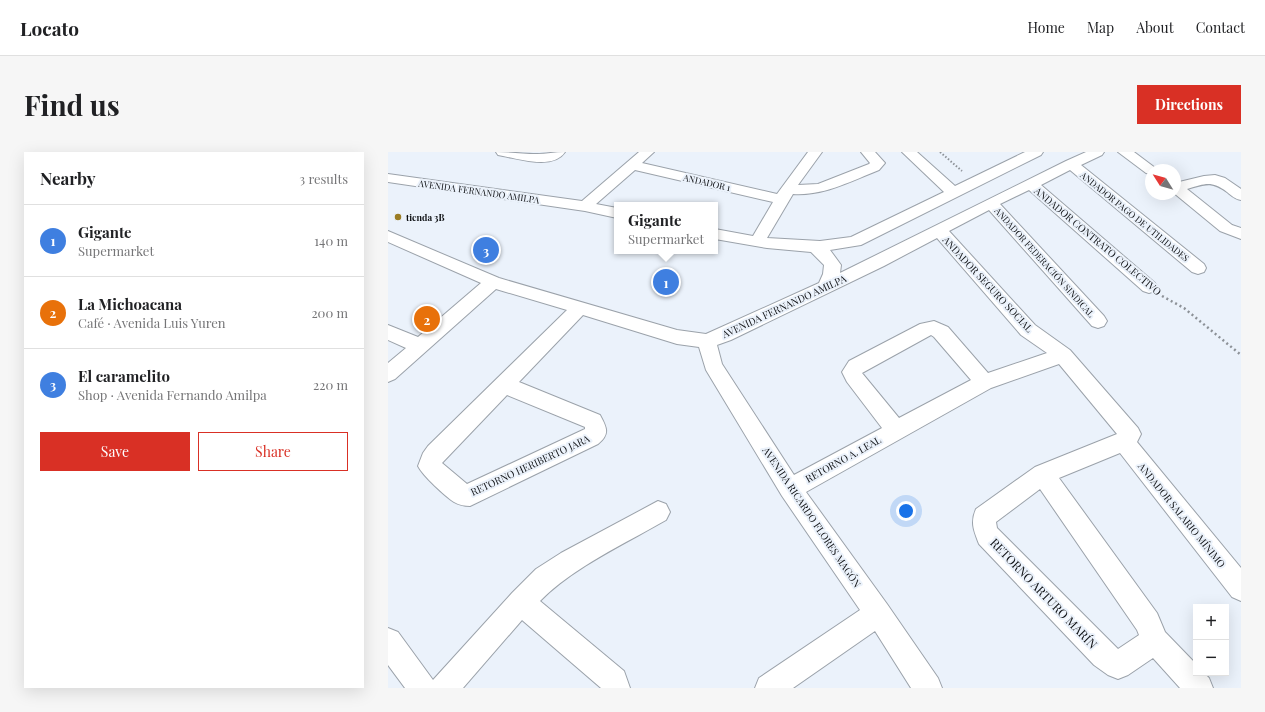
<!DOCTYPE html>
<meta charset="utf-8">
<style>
:root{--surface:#fff;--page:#f6f6f6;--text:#202124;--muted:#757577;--line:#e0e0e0;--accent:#d93025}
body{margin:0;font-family:"Playfair Display",serif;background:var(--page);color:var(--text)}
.controls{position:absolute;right:12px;bottom:12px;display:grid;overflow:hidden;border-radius:0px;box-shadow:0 4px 16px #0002}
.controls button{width:36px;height:36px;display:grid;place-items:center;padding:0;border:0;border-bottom:1px solid var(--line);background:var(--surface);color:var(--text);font:20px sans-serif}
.compass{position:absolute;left:757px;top:12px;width:36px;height:36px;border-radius:50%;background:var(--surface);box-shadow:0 4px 16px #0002;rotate:307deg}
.you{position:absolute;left:518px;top:359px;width:14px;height:14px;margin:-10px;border:3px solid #fff;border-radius:50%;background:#1a73e8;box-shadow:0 0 0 6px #1a73e833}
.badge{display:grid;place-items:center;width:26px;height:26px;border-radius:50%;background:var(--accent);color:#fff;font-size:13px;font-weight:700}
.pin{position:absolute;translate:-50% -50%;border:2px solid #fff;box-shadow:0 1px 4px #0006}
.popup{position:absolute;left:226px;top:50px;width:104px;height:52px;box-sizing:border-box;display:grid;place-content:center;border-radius:0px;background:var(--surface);filter:drop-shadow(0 1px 3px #0005);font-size:13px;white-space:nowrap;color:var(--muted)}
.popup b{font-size:15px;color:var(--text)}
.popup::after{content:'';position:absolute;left:50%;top:100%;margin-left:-8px;border:8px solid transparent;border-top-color:var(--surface)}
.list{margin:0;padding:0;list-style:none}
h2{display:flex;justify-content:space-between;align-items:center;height:52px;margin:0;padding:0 16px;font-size:17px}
h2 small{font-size:13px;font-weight:400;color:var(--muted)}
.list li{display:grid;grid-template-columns:26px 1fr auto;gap:12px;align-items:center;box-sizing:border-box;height:72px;padding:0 16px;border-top:1px solid var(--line)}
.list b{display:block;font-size:15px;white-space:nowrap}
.list p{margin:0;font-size:13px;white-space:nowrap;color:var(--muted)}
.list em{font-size:13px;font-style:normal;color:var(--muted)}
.actions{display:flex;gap:8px;padding:12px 16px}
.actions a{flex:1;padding:9px 0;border:1px solid var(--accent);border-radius:0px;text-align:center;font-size:14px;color:var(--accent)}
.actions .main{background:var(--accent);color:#fff}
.map{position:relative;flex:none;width:853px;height:536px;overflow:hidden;border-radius:0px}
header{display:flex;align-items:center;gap:24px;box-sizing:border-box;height:56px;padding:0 20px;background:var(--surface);border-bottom:1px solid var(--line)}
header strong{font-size:19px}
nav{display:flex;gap:22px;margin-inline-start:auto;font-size:14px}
.intro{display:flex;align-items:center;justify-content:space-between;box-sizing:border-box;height:96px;padding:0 24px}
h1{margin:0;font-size:28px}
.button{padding:10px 18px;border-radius:0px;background:var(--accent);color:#fff;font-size:14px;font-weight:700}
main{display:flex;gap:24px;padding:0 24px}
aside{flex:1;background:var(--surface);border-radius:0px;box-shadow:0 4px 16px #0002}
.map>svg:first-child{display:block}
</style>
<header>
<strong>Locato</strong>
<nav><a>Home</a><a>Map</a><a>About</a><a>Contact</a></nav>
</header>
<div class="intro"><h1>Find us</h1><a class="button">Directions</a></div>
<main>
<aside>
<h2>Nearby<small>3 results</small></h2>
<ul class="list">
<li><span class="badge" style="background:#3f7fe0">1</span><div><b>Gigante</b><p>Supermarket</p></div><em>140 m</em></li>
<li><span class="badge" style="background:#e8710a">2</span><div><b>La Michoacana</b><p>Café · Avenida Luis Yuren</p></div><em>200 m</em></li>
<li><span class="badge" style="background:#3f7fe0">3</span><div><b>El caramelito</b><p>Shop · Avenida Fernando Amilpa</p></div><em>220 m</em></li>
</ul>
<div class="actions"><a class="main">Save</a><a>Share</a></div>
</aside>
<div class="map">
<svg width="853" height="536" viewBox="0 0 853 536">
<rect width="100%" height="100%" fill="#ebf2fb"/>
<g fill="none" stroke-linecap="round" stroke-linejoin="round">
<g stroke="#9ba2aa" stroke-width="2">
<g id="minor">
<path d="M108 0C122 0 135 2 149 2 158 2 167 0 177 0 165 18 132 7 115 4L110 3Z"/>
<path d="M251 0H266L254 11 389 42 420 0H434L410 33 430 32 481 12 482 11 473 0H487L497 11 491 18C463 29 436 44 405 42L379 86 432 89 463 85 556 40 514 0H529L567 34 637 0H655L653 3 473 93 442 98 453 113 452 121 678 9 698 0H716L714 3 693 13 816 112 818 116 816 120 810 122 804 120 682 18 653 33 767 131 770 135 767 139 761 141 755 139 641 38 612 52 716 164 719 169 716 174 710 176 704 174 601 58 561 79 647 173 682 198 750 276 753 282 749 290 853 416V449L844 445 732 301 671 326 769 461 777 480 808 512V521H816L821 526 825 536H792L765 506 740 523 730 527 720 523 706 513 591 392C586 379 582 371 588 357L647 315 729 282 671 212 603 236 418 340 499 452 550 526 554 536H523L487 479 405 536H367L371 526 472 458 394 344 318 218 311 195 289 192 195 163 131 230 212 263C219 276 222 282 210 292L82 354C77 354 71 353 66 350 57 344 35 324 30 314L35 301 40 294 179 158 108 137 7 227 0 230V211L18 196 0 188V173L30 185 93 131 0 90V79L111 126 289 178 318 182 431 131 435 122 436 113 423 100 379 96 327 87V77L365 84 385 50 247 18 208 52 229 56V66L197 59 0 30V22L194 49ZM549 86 633 183 659 201 600 221 560 175 546 169 532 172 461 209 454 220 459 230 494 276 406 323 334 212 329 193 343 188 496 114ZM543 183 546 185 583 228 511 266 474 221ZM119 243 197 275V277L79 332 54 311ZM652 337 749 478 751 483 730 497 609 376 608 370Z"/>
<path d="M730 0H746L770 18H763V22L758 21Z"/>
<path d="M827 23 837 26 853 37V48C847 47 844 44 839 40 823 28 817 32 799 37L844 73 853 76V87L832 79 787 42V31L816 24Z"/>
<path d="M270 349 278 352 282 360 278 368C238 391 184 416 152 449L236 519 242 536H213L134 468 75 536H17L0 513V476L10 480 45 528 124 441 148 417 173 401Z"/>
</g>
</g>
<path stroke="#8c9197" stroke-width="2" stroke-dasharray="1.5 2" stroke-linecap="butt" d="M552 0 574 19"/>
<path stroke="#8c9197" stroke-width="2.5" stroke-dasharray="2 3" stroke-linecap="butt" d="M774 144 796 156 853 203"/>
<use href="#minor" fill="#fff" fill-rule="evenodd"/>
</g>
<circle fill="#9a7c25" stroke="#ebf2fb" stroke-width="1.5" cx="10" cy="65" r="4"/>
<g text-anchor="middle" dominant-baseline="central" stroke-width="4" stroke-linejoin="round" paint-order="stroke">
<g font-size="9" fill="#0c0e11" stroke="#ebf2fb">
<text transform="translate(319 30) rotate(13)">ANDADOR 1</text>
<text transform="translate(91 39) rotate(8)">AVENIDA FERNANDO AMILPA</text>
<text transform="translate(747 64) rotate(39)">ANDADOR PAGO DE UTILIDADES</text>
<text transform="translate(657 110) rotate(48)">ANDADOR FEDERACIÓN SINDICAL</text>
</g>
<g font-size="9" font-weight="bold" fill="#0c0e11" stroke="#ebf2fb" text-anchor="start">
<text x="18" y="65">tienda 3B</text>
</g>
<g font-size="10" fill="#0c0e11" stroke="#ebf2fb">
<text transform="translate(710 89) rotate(40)">ANDADOR CONTRATO COLECTIVO</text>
<text transform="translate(600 132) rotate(47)">ANDADOR SEGURO SOCIAL</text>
<text transform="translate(396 154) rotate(-25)">AVENIDA FERNANDO AMILPA</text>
<text transform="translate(455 307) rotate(-29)">RETORNO A. LEAL</text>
<text transform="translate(142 313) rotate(-25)">RETORNO HERIBERTO JARA</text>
<text transform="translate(794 363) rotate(51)">ANDADOR SALARIO MÍNIMO</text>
<text transform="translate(424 365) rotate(56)">AVENIDA RICARDO FLORES MAGÓN</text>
</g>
<g font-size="12" fill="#0c0e11" stroke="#ebf2fb">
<text transform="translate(656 441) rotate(46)">RETORNO ARTURO MARÍN</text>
</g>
</g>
</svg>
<div class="controls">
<button>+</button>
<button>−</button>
</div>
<svg class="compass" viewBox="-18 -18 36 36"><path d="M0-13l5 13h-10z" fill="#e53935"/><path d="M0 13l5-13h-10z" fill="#757577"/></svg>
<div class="you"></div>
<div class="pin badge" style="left:278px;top:130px;background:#3f7fe0">1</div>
<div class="popup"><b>Gigante</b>Supermarket</div>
<div class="pin badge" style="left:39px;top:167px;background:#e8710a">2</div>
<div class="pin badge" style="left:98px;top:98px;background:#3f7fe0">3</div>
</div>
</main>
